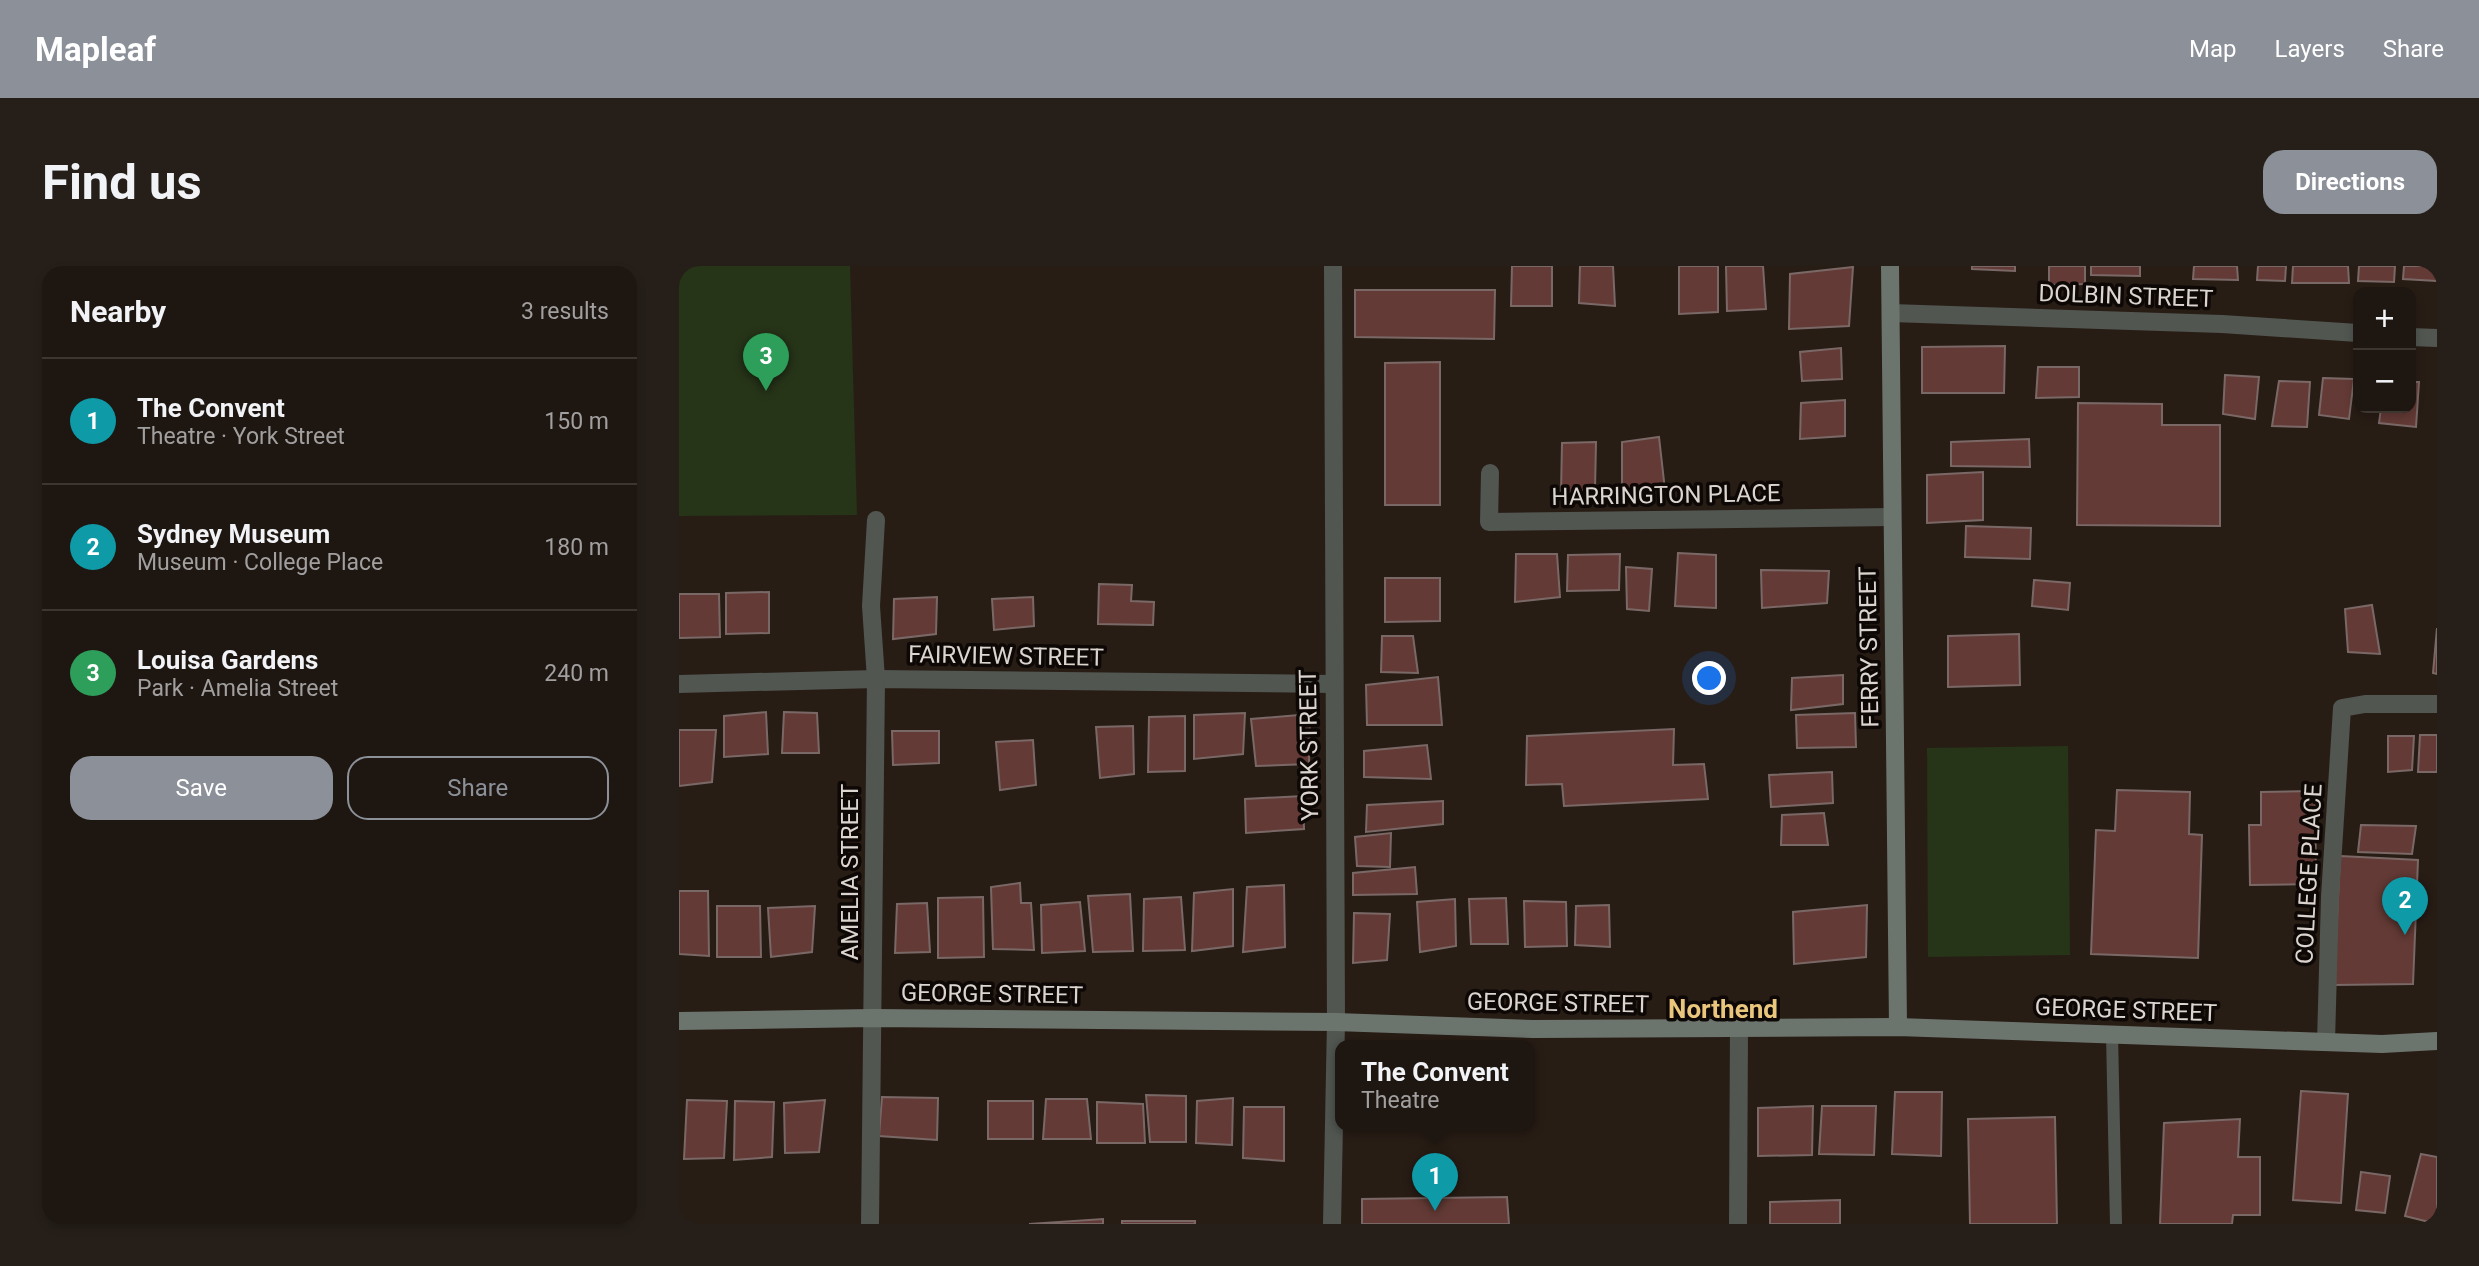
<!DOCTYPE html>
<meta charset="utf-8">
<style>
:root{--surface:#1e1610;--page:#261f19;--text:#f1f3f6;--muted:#a19f9f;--line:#3c3530;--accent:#8c9099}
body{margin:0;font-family:Roboto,sans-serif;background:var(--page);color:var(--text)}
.controls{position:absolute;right:21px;top:21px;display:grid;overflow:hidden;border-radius:14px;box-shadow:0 4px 10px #0003}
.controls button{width:63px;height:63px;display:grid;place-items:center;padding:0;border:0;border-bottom:2px solid var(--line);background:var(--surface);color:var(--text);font:35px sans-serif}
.you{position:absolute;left:1031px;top:413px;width:24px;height:24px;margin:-18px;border:5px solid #fff;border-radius:50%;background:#1a73e8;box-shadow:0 0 0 10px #1a73e833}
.badge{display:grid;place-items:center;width:46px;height:46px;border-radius:50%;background:var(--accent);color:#fff;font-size:23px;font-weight:700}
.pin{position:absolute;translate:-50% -58px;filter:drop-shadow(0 2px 4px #0008)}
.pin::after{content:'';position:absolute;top:37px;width:24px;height:21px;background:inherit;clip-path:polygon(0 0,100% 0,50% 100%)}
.popup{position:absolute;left:656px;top:774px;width:200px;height:91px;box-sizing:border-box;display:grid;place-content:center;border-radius:14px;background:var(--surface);filter:drop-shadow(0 2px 5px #0005);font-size:23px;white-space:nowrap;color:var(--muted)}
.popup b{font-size:26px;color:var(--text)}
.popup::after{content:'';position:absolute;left:50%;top:100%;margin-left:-14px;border:14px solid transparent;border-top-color:var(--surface)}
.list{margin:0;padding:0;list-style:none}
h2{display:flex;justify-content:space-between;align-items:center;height:91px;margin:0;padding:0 28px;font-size:30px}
h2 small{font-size:23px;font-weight:400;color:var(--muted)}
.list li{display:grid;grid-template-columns:46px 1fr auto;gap:21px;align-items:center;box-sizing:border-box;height:126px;padding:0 28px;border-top:2px solid var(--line)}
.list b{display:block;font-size:26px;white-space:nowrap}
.list p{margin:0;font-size:23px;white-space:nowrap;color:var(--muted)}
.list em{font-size:23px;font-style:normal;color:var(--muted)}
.actions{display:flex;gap:14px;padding:21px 28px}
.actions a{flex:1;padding:16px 0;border:2px solid var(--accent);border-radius:21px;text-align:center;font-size:24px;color:var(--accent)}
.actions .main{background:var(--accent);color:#fff}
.map{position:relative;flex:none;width:1758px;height:958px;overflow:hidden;border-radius:21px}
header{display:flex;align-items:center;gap:42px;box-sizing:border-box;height:98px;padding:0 35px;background:var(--accent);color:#fff}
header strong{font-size:33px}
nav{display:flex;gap:38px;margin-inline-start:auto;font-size:24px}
.intro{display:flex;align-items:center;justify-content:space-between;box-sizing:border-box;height:168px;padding:0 42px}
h1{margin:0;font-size:49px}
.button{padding:18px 32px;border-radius:21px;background:var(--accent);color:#fff;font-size:24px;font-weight:700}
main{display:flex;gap:42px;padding:0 42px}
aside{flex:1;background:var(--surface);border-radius:21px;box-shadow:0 4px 10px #0003}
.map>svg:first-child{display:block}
</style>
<header>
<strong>Mapleaf</strong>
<nav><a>Map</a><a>Layers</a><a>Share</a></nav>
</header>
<div class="intro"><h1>Find us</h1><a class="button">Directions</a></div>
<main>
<aside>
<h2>Nearby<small>3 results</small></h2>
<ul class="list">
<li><span class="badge" style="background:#0f9aa8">1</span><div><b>The Convent</b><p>Theatre · York Street</p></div><em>150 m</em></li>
<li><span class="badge" style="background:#0f9aa8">2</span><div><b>Sydney Museum</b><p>Museum · College Place</p></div><em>180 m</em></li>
<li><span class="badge" style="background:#2e9e5b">3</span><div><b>Louisa Gardens</b><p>Park · Amelia Street</p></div><em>240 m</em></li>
</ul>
<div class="actions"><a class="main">Save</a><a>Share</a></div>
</aside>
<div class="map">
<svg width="1758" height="958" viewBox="0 0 1758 958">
<rect width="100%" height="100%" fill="#281d15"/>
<g fill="#263418">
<path d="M0 0H171L178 249 0 250Z"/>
<path d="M1389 480 1391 689 1249 691 1248 482Z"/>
</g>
<g fill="#633a35" stroke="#7a6866" stroke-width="2">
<path d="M833 0H873V40H832Z"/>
<path d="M901 0H934L936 40 900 37Z"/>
<path d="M1000 0H1039V46L1000 48Z"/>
<path d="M1047 0H1084L1087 43 1048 45Z"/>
<path d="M1293 0H1336V5L1293 3Z"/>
<path d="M1370 0H1406V18L1370 19Z"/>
<path d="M1412 0H1461V10L1412 9Z"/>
<path d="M1515 0H1558L1559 14 1514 13Z"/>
<path d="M1579 0H1607L1606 15 1578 14Z"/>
<path d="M1614 0H1669L1670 17H1613Z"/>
<path d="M1680 0H1716L1715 16 1679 15Z"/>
<path d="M1725 0H1758V15L1724 13Z"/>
<path d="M1174 1 1170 60 1110 63 1111 8Z"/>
<path d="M676 24H816L815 73 676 71Z"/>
<path d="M1326 80 1325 127H1243V81Z"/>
<path d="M1162 82 1163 113 1123 115 1121 86Z"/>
<path d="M761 96V239H706V97Z"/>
<path d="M1359 101H1400V131L1357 132Z"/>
<path d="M1546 109 1580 111 1576 153 1544 148Z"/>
<path d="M1644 112 1675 113 1670 153 1640 149Z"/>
<path d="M1600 115 1631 116 1628 161 1593 160Z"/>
<path d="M1732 116H1740L1737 161 1700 157 1702 142H1732Z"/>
<path d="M1166 134V170L1121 173 1122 137Z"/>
<path d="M1399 137 1483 138V159H1541V260L1398 259Z"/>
<path d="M980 171 986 224 943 226V176Z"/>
<path d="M1350 173 1351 201 1272 200V176Z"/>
<path d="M917 176 916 223 882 227 883 177Z"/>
<path d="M1304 206V254L1248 257V209Z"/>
<path d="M1287 260 1352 262 1351 293 1286 291Z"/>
<path d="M999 287 1037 289V342L996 340Z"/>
<path d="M837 288H878L881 331 836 336Z"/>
<path d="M941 288 940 324 888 325 889 289Z"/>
<path d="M947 301 973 303 970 345 948 343Z"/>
<path d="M1082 304 1150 305 1148 337 1083 342Z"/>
<path d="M706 312H761V355L706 356Z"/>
<path d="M1355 314 1391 317 1389 344 1353 340Z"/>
<path d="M420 318 453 319 452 335 475 336 474 359 419 358Z"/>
<path d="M90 326V367L47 368V327Z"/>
<path d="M0 328H40L41 371 0 372Z"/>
<path d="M258 331 257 368 214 373 215 333Z"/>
<path d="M354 331 355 360 315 364 313 333Z"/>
<path d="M1693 339 1701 388 1669 386 1666 343Z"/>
<path d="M1758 362V408L1754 407Z"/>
<path d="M1340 368 1341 419 1269 421V370Z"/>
<path d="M703 370H734L739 407 702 406Z"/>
<path d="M1164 409V438L1112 444 1113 412Z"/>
<path d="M759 411 763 459H688L687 419Z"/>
<path d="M87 446 89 488 45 491V450Z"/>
<path d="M105 446 138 447 140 487H103Z"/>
<path d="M566 447 564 488 515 493V449Z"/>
<path d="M1176 447 1177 481 1118 482 1117 449Z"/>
<path d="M631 448 630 498 577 500 572 453Z"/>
<path d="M506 450V505L469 506 470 451Z"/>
<path d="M454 460 455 508 421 512 417 461Z"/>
<path d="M995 463 994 499 1025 498 1029 533 885 540 883 518 847 519 848 470Z"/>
<path d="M0 464H37L33 516 0 520Z"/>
<path d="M213 465H260V497L214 499Z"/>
<path d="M1741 469H1758V506H1739Z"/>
<path d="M1709 470H1735L1733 504 1709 506Z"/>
<path d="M354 474 357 519 321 524 317 476Z"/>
<path d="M748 479 752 513 685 511V485Z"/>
<path d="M1153 506 1154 537 1092 541 1090 509Z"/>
<path d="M1438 524 1511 526 1510 568 1523 569 1519 692 1412 688 1417 564 1436 565Z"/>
<path d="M1636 525 1637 618 1571 619 1570 559H1582V526Z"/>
<path d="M624 530 625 563 567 567 566 533Z"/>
<path d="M764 535V558L687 566 688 539Z"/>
<path d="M1145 547 1149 579H1102L1103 549Z"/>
<path d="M1682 559 1737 560 1733 588 1679 586Z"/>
<path d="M712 567 711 601 678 600 676 571Z"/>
<path d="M1661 590 1739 594 1734 718 1655 719Z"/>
<path d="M736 601 738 628 674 629V607Z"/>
<path d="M341 617 342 637H352L355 684 314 683 312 621Z"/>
<path d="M605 619 606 681 564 686 568 621Z"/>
<path d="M554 623V680L513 685 515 627Z"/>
<path d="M0 625H29L30 690 0 688Z"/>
<path d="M451 628 454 685 414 686 409 630Z"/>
<path d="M304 631 305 691 259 692V632Z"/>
<path d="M502 631 506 684 464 685 465 633Z"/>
<path d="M827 632 829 678H792L790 633Z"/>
<path d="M776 633 777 680 741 686 738 636Z"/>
<path d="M845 635 887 636 888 680 846 681Z"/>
<path d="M401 636 406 685 363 687 362 639Z"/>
<path d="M248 637 251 686 216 687 218 638Z"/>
<path d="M930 639 931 681 896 679 897 640Z"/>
<path d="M1188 639 1187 691 1115 698 1114 646Z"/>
<path d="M38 640H81L82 691H38Z"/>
<path d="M136 640 133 686 92 691 89 642Z"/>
<path d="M675 647 711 648 708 694 674 697Z"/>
<path d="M1622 825 1669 828 1662 937 1614 934Z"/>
<path d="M1216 826H1263L1262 890 1213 888Z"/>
<path d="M467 829 507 830V876H471Z"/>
<path d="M203 831 259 832 258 874 200 870Z"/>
<path d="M554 832 553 879 517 877 518 835Z"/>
<path d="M367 833H408L412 873H364Z"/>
<path d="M8 834 48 835 45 892 5 893Z"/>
<path d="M146 834 140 886 106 887 105 837Z"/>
<path d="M56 835 95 836 93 891 55 894Z"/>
<rect x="309" y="835" width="45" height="38"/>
<path d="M418 836 464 838 466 877H418Z"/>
<path d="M1134 840 1133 889 1079 890V842Z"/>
<path d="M1143 840H1197L1195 889 1140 888Z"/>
<path d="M565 841H605V895L564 892Z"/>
<path d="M1376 851 1378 958H1291L1289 853Z"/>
<path d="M1561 853 1559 891H1581V949H1554L1553 958H1481L1485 857Z"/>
<path d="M1742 888 1758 891V958L1726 950Z"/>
<path d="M1682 906 1711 910 1706 947 1677 944Z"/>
<path d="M828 931 830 958H683V933Z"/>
<path d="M1161 934V958H1091V936Z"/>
<path d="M424 953V958H350Z"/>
<rect x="443" y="955" width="73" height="3"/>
</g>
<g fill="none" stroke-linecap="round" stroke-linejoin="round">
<path stroke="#515651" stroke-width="12" d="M1433 768 1437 958"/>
<g stroke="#515651" stroke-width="18">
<path d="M1212 47 1543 58 1679 67"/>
<path d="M1732 71 1758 72"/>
<path d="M811 207 810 256 1213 251"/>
<path d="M0 418 197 413 654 418"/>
<path d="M1647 776 1651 631 1663 442 1686 438H1758"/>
<path d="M191 958 197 413 192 340 197 254"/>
<path d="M653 958 657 756 654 0"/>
<path d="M1059 958 1060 761"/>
</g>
<g stroke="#6c756d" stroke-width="18">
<path d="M1211 0 1219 761"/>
<path d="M0 755 194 752 657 756 854 763 1219 761 1703 778 1758 775"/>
</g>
</g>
<g text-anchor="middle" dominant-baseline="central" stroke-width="7" stroke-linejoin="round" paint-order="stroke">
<g font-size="24" fill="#dcd4cf" stroke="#0d0806">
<text transform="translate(1447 30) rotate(2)">DOLBIN STREET</text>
<text transform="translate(987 229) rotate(-1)">HARRINGTON PLACE</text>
<text transform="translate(1190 381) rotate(-91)">FERRY STREET</text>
<text transform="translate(327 390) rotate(1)">FAIRVIEW STREET</text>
<text transform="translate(630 479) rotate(-91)">YORK STREET</text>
<text transform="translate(171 606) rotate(-90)">AMELIA STREET</text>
<text transform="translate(1630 608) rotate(-87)">COLLEGE PLACE</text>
<text transform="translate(313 728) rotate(1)">GEORGE STREET</text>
<text transform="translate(879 737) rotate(1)">GEORGE STREET</text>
<text transform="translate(1447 744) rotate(2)">GEORGE STREET</text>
</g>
<g font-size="26" font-weight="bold" fill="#eac67d" stroke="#0d0806">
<text x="1044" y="743">Northend</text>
</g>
</g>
</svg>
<div class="controls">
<button>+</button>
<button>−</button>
</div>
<div class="you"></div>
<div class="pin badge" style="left:756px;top:945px;background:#0f9aa8">1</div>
<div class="popup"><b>The Convent</b>Theatre</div>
<div class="pin badge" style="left:1726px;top:669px;background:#0f9aa8">2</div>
<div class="pin badge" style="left:87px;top:125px;background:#2e9e5b">3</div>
</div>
</main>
